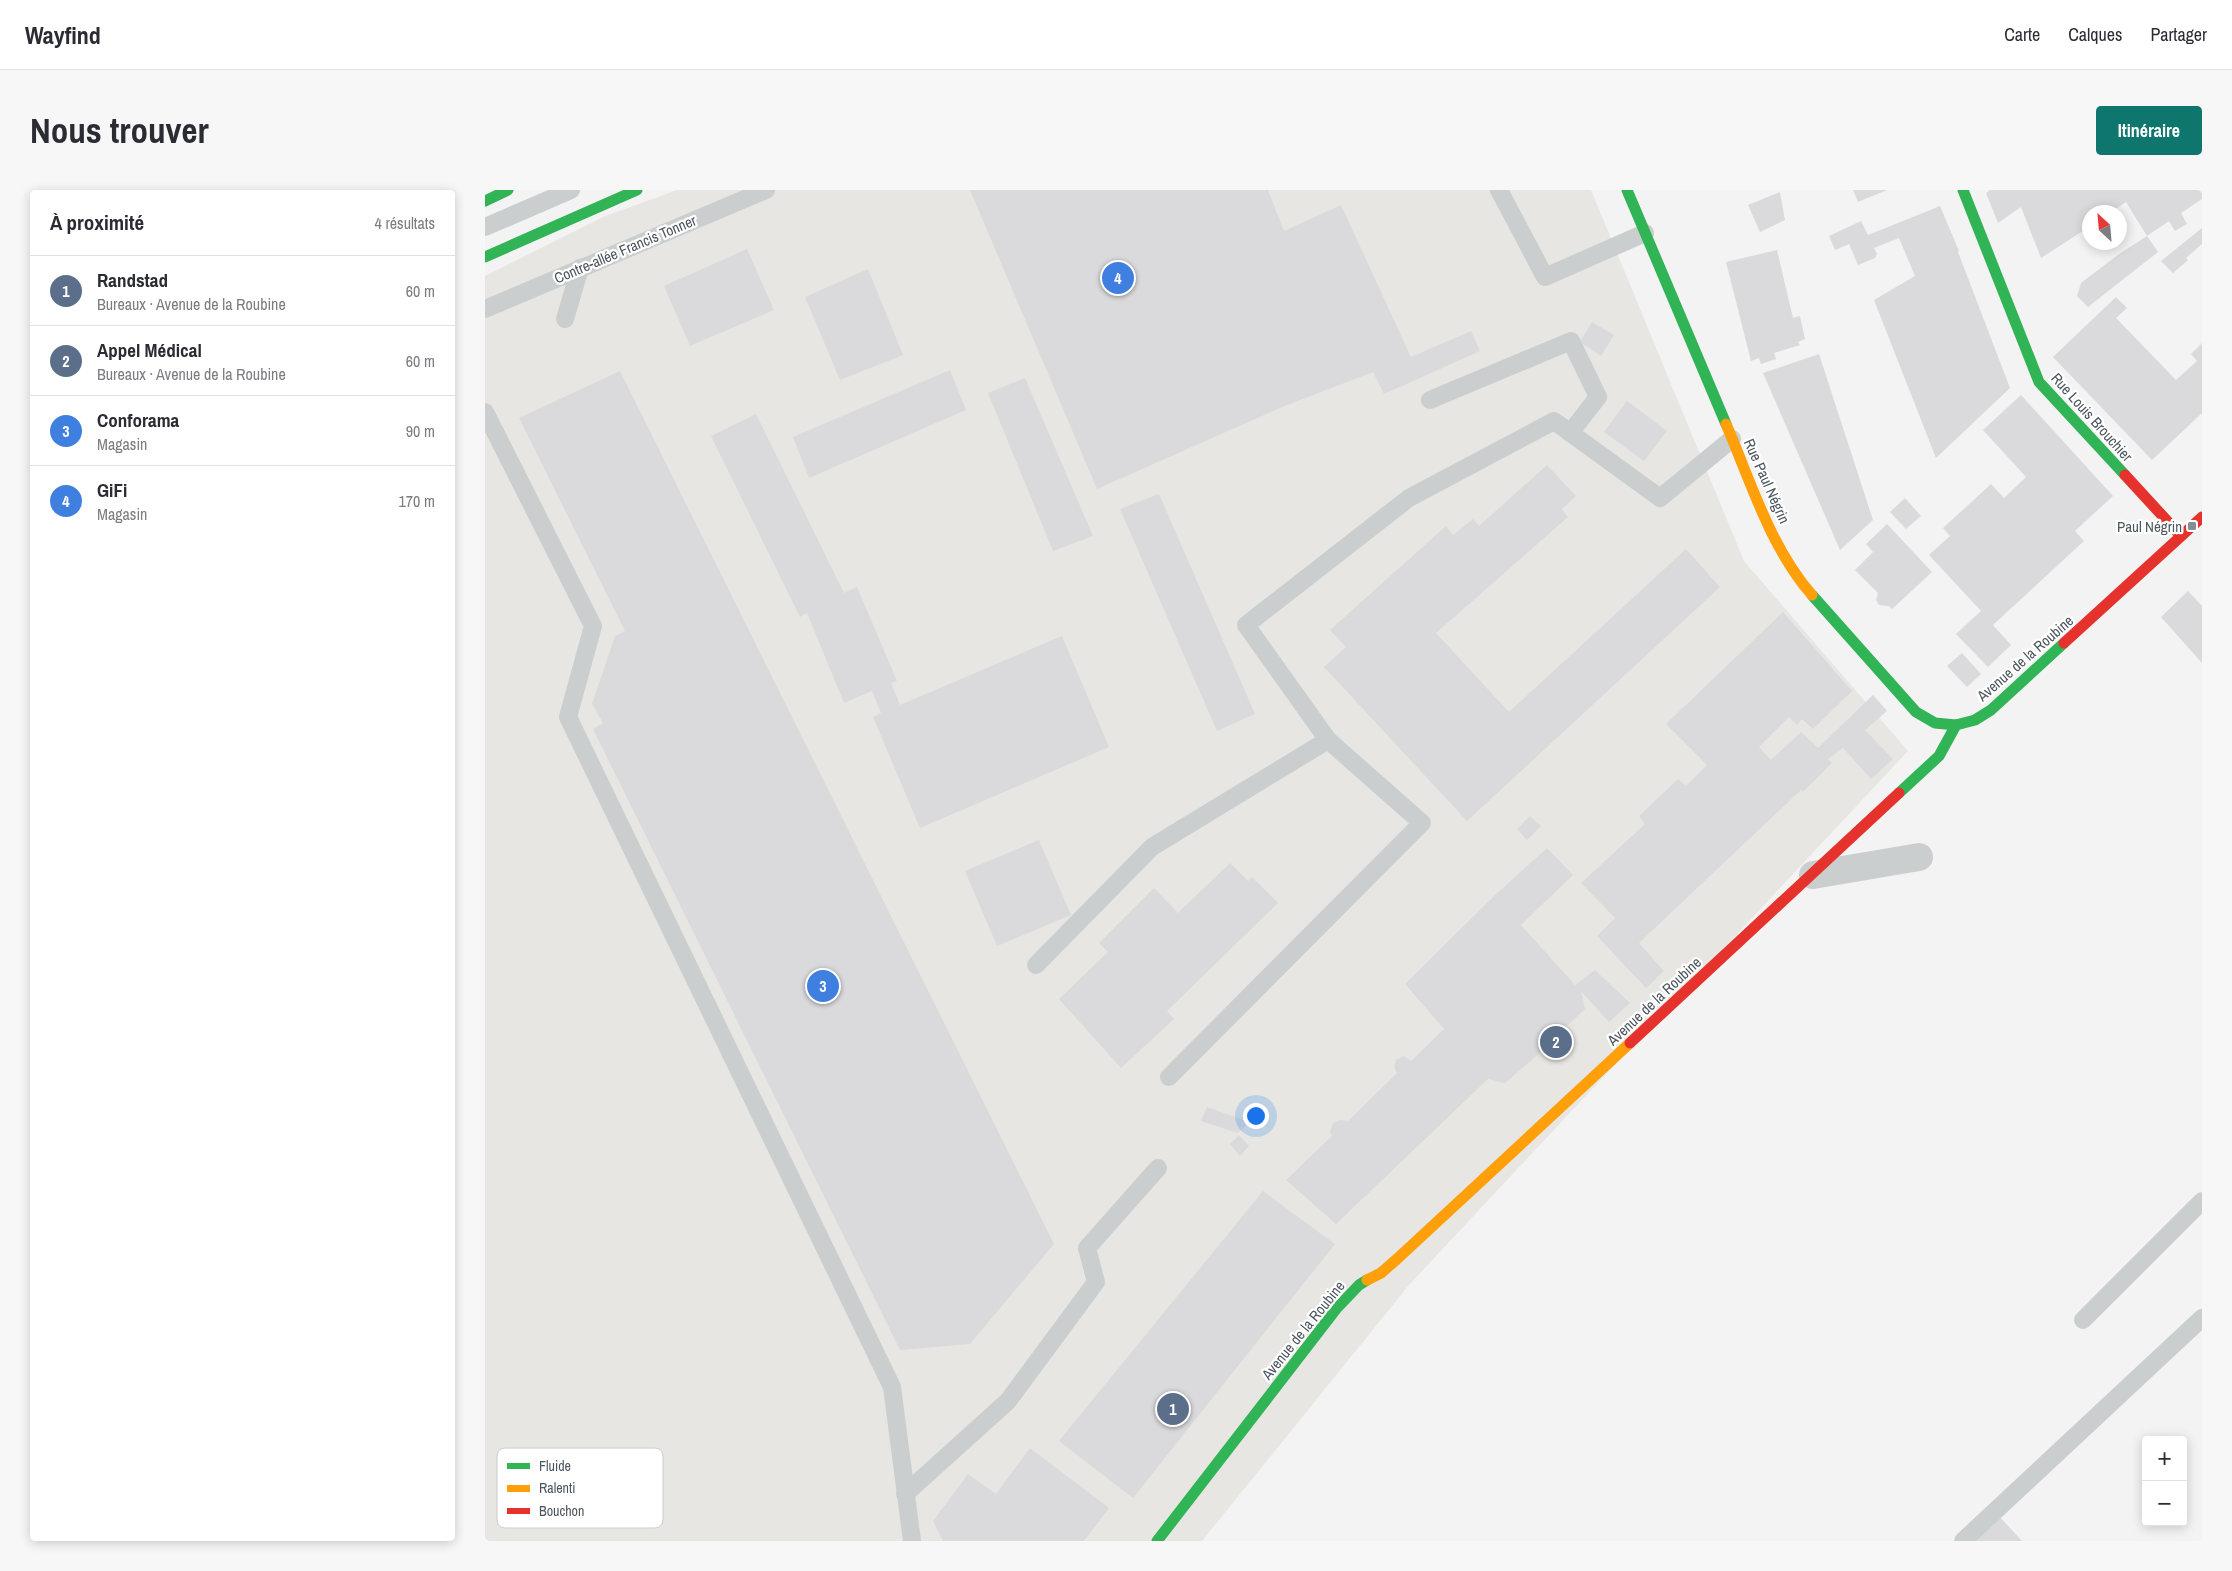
<!DOCTYPE html>
<html lang="fr">
<meta charset="utf-8">
<style>
:root{--surface:#fff;--page:#f7f7f7;--text:#2b2b33;--muted:#7c7c81;--line:#e1e1e2;--accent:#0f766e}
body{margin:0;font-family:"Archivo Narrow",sans-serif;background:var(--page);color:var(--text)}
.controls{position:absolute;right:15px;bottom:15px;display:grid;overflow:hidden;border-radius:5px;box-shadow:0 2px 12px #0003}
.controls button{width:45px;height:45px;display:grid;place-items:center;padding:0;border:0;border-bottom:1px solid var(--line);background:var(--surface);color:var(--text);font:25px sans-serif}
.compass{position:absolute;left:1597px;top:15px;width:45px;height:45px;border-radius:50%;background:var(--surface);box-shadow:0 2px 12px #0003;rotate:334deg}
.you{position:absolute;left:770px;top:925px;width:18px;height:18px;margin:-12px;border:4px solid #fff;border-radius:50%;background:#1a73e8;box-shadow:0 0 0 8px #1a73e833}
.badge{display:grid;place-items:center;width:32px;height:32px;border-radius:50%;background:var(--accent);color:#fff;font-size:16px;font-weight:700}
.pin{position:absolute;translate:-50% -50%;border:2px solid #fff;box-shadow:0 1px 5px #0006}
.list{margin:0;padding:0;list-style:none}
h2{display:flex;justify-content:space-between;align-items:center;height:65px;margin:0;padding:0 20px;font-size:21px}
h2 small{font-size:16px;font-weight:400;color:var(--muted)}
.list li{display:grid;grid-template-columns:32px 1fr auto;gap:15px;align-items:center;box-sizing:border-box;height:70px;padding:0 20px;border-top:1px solid var(--line)}
.list b{display:block;font-size:19px;white-space:nowrap}
.list p{margin:0;font-size:16px;white-space:nowrap;color:var(--muted)}
.list em{font-size:16px;font-style:normal;color:var(--muted)}
.map{position:relative;flex:none;width:1717px;height:1351px;overflow:hidden;border-radius:5px}
header{display:flex;align-items:center;gap:30px;box-sizing:border-box;height:70px;padding:0 25px;background:var(--surface);border-bottom:1px solid var(--line)}
header strong{font-size:24px}
nav{display:flex;gap:28px;margin-inline-start:auto;font-size:18px}
.intro{display:flex;align-items:center;justify-content:space-between;box-sizing:border-box;height:120px;padding:0 30px}
h1{margin:0;font-size:35px}
.button{padding:12px 22px;border-radius:5px;background:var(--accent);color:#fff;font-size:18px;font-weight:700}
main{display:flex;gap:30px;padding:0 30px}
aside{flex:1;background:var(--surface);border-radius:5px;box-shadow:0 2px 12px #0003}
.map>svg:first-child{display:block}
</style>
<header>
<strong>Wayfind</strong>
<nav><a>Carte</a><a>Calques</a><a>Partager</a></nav>
</header>
<div class="intro"><h1>Nous trouver</h1><a class="button">Itinéraire</a></div>
<main>
<aside>
<h2>À proximité<small>4 résultats</small></h2>
<ul class="list">
<li><span class="badge" style="background:#5c6f8a">1</span><div><b>Randstad</b><p>Bureaux · Avenue de la Roubine</p></div><em>60 m</em></li>
<li><span class="badge" style="background:#5c6f8a">2</span><div><b>Appel Médical</b><p>Bureaux · Avenue de la Roubine</p></div><em>60 m</em></li>
<li><span class="badge" style="background:#3f7fe0">3</span><div><b>Conforama</b><p>Magasin</p></div><em>90 m</em></li>
<li><span class="badge" style="background:#3f7fe0">4</span><div><b>GiFi</b><p>Magasin</p></div><em>170 m</em></li>
</ul>
</aside>
<div class="map">
<svg width="1717" height="1351" viewBox="0 0 1717 1351">
<rect width="100%" height="100%" fill="#f4f3f3"/>
<path fill="#e7e6e2" d="M192 0H1106L1259 371 1423 561 924 1095 717 1351H0V86L118 27Z"/>
<g fill="#dadadc">
<path d="M485 0H783L799 41 856 15 926 167 986 141 995 161 899 204 888 182 797 217 612 299Z"/>
<path d="M1368 0H1402L1373 12Z"/>
<path d="M1505 0H1717V9L1696 23 1702 34 1690 41 1684 31 1662 46 1641 12 1626 22H1604V37L1556 68 1536 17 1513 33 1501 3Z"/>
<path d="M1295 2 1300 30 1275 42 1263 15Z"/>
<path d="M1455 16 1474 61 1473 62 1525 198 1451 268 1389 110 1430 86 1414 48 1389 58 1392 64 1390 68 1373 75 1364 54 1350 60 1344 46 1376 31 1383 45Z"/>
<path d="M1717 38V54L1701 68 1703 70 1688 83 1676 71Z"/>
<path d="M1662 46 1673 62 1603 117 1592 106 1596 93 1634 64Z"/>
<path d="M262 59 289 120 205 156 179 96Z"/>
<path d="M1292 60 1308 128 1315 126 1320 149 1313 152 1315 155 1289 163 1291 169 1276 174 1274 168 1266 171 1241 72Z"/>
<path d="M383 79 418 165 355 190 320 107Z"/>
<path d="M1631 107 1642 118 1631 128 1691 190 1712 171 1706 164 1717 153V223L1667 270 1568 167Z"/>
<path d="M1107 132 1129 145 1116 166 1095 152Z"/>
<path d="M1334 164 1388 330 1355 360 1278 183Z"/>
<path d="M465 180 481 220 324 288 308 247Z"/>
<path d="M135 181 569 1054 485 1154 415 1160 108 539 118 533 107 514 130 446 140 441 34 228Z"/>
<path d="M540 188 608 346 568 361 503 203Z"/>
<path d="M1536 205 1628 306 1590 341 1599 351 1508 435 1526 455 1503 477 1471 444 1496 421 1444 365 1465 346 1458 338 1506 294 1519 308 1541 287 1498 240Z"/>
<path d="M1142 211 1182 241 1159 271 1119 242Z"/>
<path d="M271 224 359 403 372 397 412 491 406 493 415 515 577 446 624 557 435 638 388 527 396 523 387 501 359 513 322 423 315 427 226 246Z"/>
<path d="M1062 275 1091 306 1077 319 1083 327 951 443 1024 522 1201 359 1235 397 982 631 839 477 861 457 845 440 961 336 968 345 988 329 994 336Z"/>
<path d="M674 304 770 524 732 541 635 319Z"/>
<path d="M1420 308 1436 326 1421 339 1405 322Z"/>
<path d="M1402 334 1447 382 1407 419 1404 416 1394 415 1391 410 1393 403 1370 380 1388 362 1381 354Z"/>
<path d="M1703 401 1717 416V473L1676 427Z"/>
<path d="M1298 422 1367 501 1328 539 1317 529 1312 535 1304 527 1274 557 1286 570 1316 542 1333 558 1388 505 1402 521 1380 540 1408 569 1386 589 1358 558 1343 569 1347 573 1318 602 1316 600 1154 753 1179 781 1161 798 1112 746 1130 728 1096 693 1160 634 1154 626 1193 589 1201 596 1222 575 1181 534Z"/>
<path d="M1477 463 1496 484 1482 497 1462 476Z"/>
<path d="M1045 626 1056 636 1042 650 1032 639Z"/>
<path d="M554 650 586 725 512 756 480 681Z"/>
<path d="M1062 658 1088 685 1036 735 1090 795 1110 780 1145 813 1124 832 1096 801 1100 819 1071 846 1066 844 1057 847 1054 856 1056 862 1020 893 1003 889 851 1034 801 990 847 946 845 942 848 933 856 930 863 931 912 883 909 876 911 870 919 866 926 871 959 839 920 794 1009 706Z"/>
<path d="M745 673 763 691 767 687 793 713 682 821 689 829 636 878 574 809 623 762 614 753 669 698 693 723Z"/>
<path d="M722 917 764 932 753 943 716 931Z"/>
<path d="M754 945 764 956 755 966 745 954Z"/>
<path d="M778 1001 850 1054 648 1308 574 1251Z"/>
<path d="M545 1258 624 1318 599 1351H458L448 1331 483 1284 511 1304Z"/>
<path d="M1514 1326 1537 1351H1486Z"/>
</g>
<g fill="none" stroke-linecap="round" stroke-linejoin="round">
<g stroke="#cbcecf" stroke-width="18">
<path d="M1014 0 1060 87 1160 43"/>
<path d="M0 37 86 0"/>
<path d="M0 119 281 0"/>
<path d="M80 129 95 78"/>
<path d="M945 210 1086 151 1113 207 1085 243"/>
<path d="M0 222 108 436 83 527 407 1197 427 1351"/>
<path d="M551 775 667 657 843 550 761 435 924 308 1069 231 1175 308 1247 249"/>
<path d="M684 887 937 633 843 550"/>
<path d="M1598 1130 1717 1011"/>
<path d="M420 1304 523 1211 611 1092 602 1058 673 978"/>
<path d="M1478 1351 1717 1128"/>
</g>
<path stroke="#cbcecf" stroke-width="28" d="M1328 685 1434 667"/>
<g stroke="#30b455" stroke-width="11">
<path d="M1142 0 1241 234"/>
<path d="M1478 0 1554 192 1640 285"/>
<path d="M0 11 23 0"/>
<path d="M0 67 152 0"/>
<path d="M1327 405 1431 522 1450 533 1471 535"/>
<path d="M1414 603 1454 566 1471 535 1490 530 1506 520 1579 453"/>
<path d="M672 1351 852 1118 874 1095 882 1090"/>
</g>
<g stroke="#ff9f0a" stroke-width="11">
<path d="M1241 234C1266 292 1285 357 1327 405"/>
<path d="M882 1090 896 1083 912 1069 1145 853"/>
</g>
<g stroke="#e5322d" stroke-width="11">
<path d="M1640 285 1696 346"/>
<path d="M1579 453 1717 327"/>
<path d="M1145 853 1414 603"/>
</g>
</g>
<rect fill="#878d92" stroke="#fff" stroke-width="2" x="1702" y="331" width="10" height="10" rx="2.5"/>
<g text-anchor="middle" dominant-baseline="central" stroke-width="4.5" stroke-linejoin="round" paint-order="stroke">
<g font-size="15" fill="#4c565e" stroke="#fff">
<text transform="translate(140 59) rotate(-23)">Contre-allée Francis Tonner</text>
<text transform="translate(1607 227) rotate(48)">Rue Louis Brouchier</text>
<text transform="translate(1282 291) rotate(66)">Rue Paul Négrin</text>
<text transform="translate(1540 468) rotate(-41)">Avenue de la Roubine</text>
<text transform="translate(1169 811) rotate(-43)">Avenue de la Roubine</text>
<text transform="translate(818 1140) rotate(-51)">Avenue de la Roubine</text>
</g>
<g font-size="15" fill="#4c565e" stroke="#fff" text-anchor="end">
<text x="1697" y="336">Paul Négrin</text>
</g>
</g>
<rect x="12" y="1258" width="166" height="80" rx="8" fill="#fff" stroke="#c9cccf" stroke-width="1"/>
<rect x="22" y="1273" width="23" height="6" fill="#30b455"/>
<rect x="22" y="1295" width="23" height="7" fill="#ff9f0a"/>
<rect x="22" y="1318" width="23" height="6" fill="#e5322d"/>
<g font-size="14" fill="#4c565e">
<text x="54" y="1281">Fluide</text>
<text x="54" y="1303">Ralenti</text>
<text x="54" y="1326">Bouchon</text>
</g>
</svg>
<div class="controls">
<button>+</button>
<button>−</button>
</div>
<svg class="compass" viewBox="-18 -18 36 36"><path d="M0-13l5 13h-10z" fill="#e53935"/><path d="M0 13l5-13h-10z" fill="#7c7c81"/></svg>
<div class="you"></div>
<div class="pin badge" style="left:688px;top:1219px;background:#5c6f8a">1</div>
<div class="pin badge" style="left:1071px;top:852px;background:#5c6f8a">2</div>
<div class="pin badge" style="left:338px;top:796px;background:#3f7fe0">3</div>
<div class="pin badge" style="left:633px;top:88px;background:#3f7fe0">4</div>
</div>
</main>
